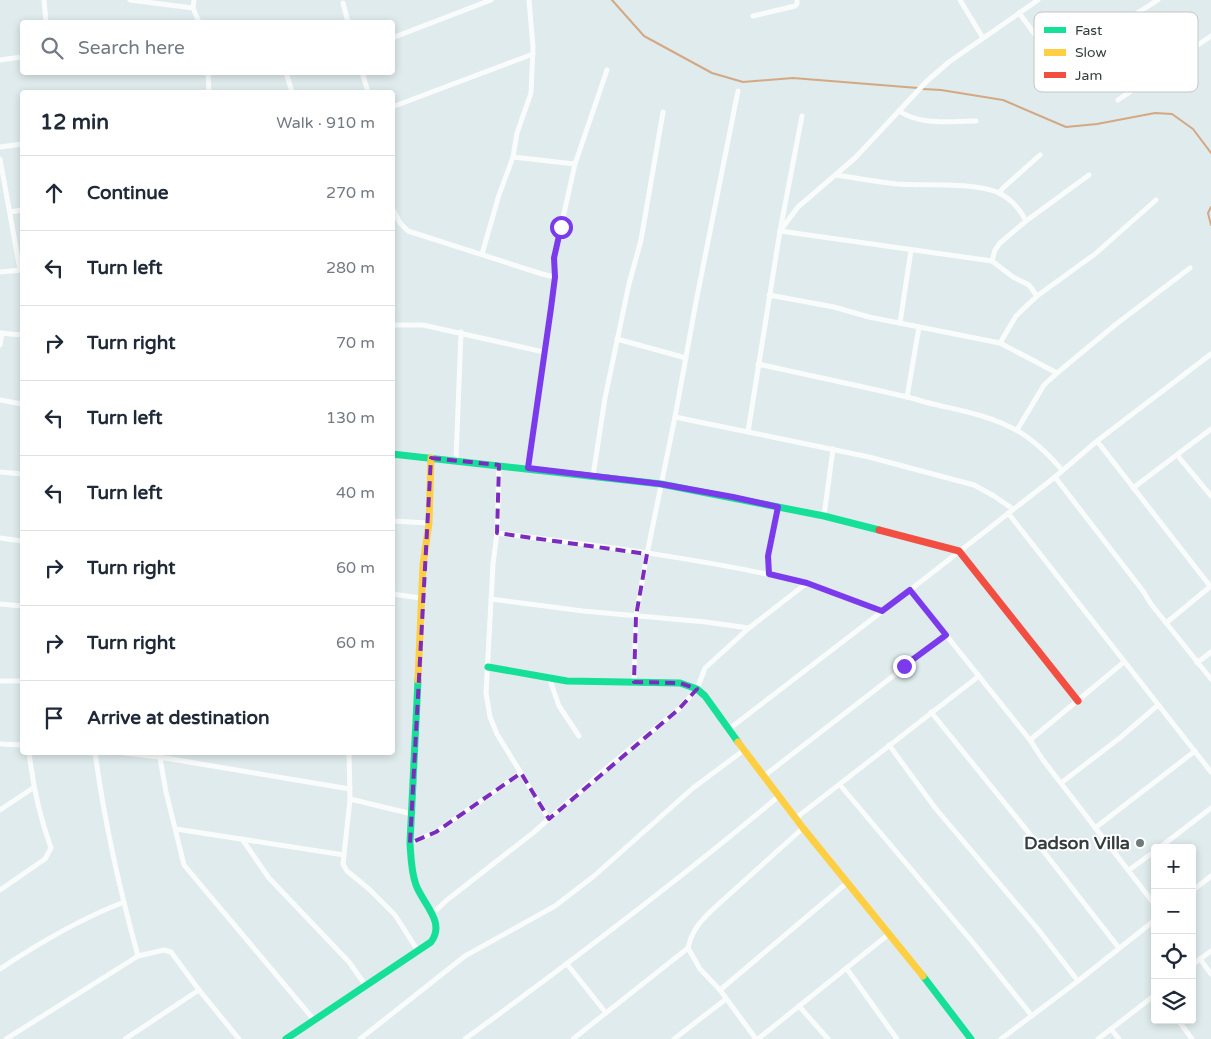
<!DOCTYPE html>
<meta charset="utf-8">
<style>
:root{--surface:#fff;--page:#f6f6f7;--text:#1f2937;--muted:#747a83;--line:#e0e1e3}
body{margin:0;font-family:"Varela Round",sans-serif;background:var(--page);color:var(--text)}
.controls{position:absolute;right:15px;bottom:15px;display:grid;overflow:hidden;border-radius:5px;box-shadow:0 2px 8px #0003}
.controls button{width:45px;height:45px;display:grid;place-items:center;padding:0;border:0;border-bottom:1px solid var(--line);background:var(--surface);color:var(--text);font:25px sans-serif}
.stop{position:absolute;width:15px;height:15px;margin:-11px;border:4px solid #7c3aed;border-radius:50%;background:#fff}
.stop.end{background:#7c3aed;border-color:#fff;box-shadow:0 1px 5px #0008}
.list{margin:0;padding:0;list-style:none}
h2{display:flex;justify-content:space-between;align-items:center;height:65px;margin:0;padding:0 20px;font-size:21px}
h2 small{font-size:16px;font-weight:400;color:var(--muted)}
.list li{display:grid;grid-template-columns:32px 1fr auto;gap:15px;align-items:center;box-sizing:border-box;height:75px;padding:0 20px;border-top:1px solid var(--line)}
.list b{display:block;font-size:19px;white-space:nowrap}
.list em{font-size:16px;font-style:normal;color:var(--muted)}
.icon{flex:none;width:28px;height:28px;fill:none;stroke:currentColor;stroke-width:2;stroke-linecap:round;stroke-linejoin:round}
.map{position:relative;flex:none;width:1211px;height:1039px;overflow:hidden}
.search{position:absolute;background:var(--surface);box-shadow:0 2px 8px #0003;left:20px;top:20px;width:375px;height:55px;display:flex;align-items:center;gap:12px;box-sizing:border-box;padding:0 18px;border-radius:5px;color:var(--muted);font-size:19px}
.panel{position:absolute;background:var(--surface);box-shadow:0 2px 8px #0003;left:20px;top:90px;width:375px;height:665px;border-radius:5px}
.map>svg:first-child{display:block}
</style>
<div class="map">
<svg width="1211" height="1039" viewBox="0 0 1211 1039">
<rect width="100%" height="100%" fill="#dfebec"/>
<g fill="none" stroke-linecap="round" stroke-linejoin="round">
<g stroke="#d4a883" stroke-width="2">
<path d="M612 0 644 36 712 73 743 82 793 78 918 88"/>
<path d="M923 89 941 90 1003 100 1066 127 1097 124 1155 113 1172 114 1193 129 1211 153"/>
<path d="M1211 207 1208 213 1211 225"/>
</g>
<g stroke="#fafcfc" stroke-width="5">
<path d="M44 0 46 22"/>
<path d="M130 0 193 8 199 22"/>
<path d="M960 0 983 38"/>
<path d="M343 3 348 22"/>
<path d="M193 8 194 0"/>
<path d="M1019 13 1051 56 1059 61H1064L1107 32 1158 0"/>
<path d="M753 16 795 6 797 4V0"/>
<path d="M1122 22 1160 71"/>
<path d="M392 38 491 0"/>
<path d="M0 60 22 57"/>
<path d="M208 72 209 92"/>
<path d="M286 72 292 92"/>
<path d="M362 72 368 92"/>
<path d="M1118 100 1211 36"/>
<path d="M392 107 533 54"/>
<path d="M899 111C922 126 949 121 976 121"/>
<path d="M0 147 22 144"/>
<path d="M513 157 575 164"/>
<path d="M0 159 20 270"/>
<path d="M836 175C856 178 876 182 897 184 926 186 970 182 997 192 1010 198 1020 209 1026 221"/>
<path d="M999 193 1003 188 1040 155"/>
<path d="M392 208 400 223 408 231 542 274 555 277"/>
<path d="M10 212 22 210"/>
<path d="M482 254 499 195 513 157 517 133 531 93 533 47 529 0"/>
<path d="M992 261 780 231 798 207 855 158 927 81 949 62 1038 0"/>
<path d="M0 272 22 270"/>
<path d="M769 295 834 307 869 317 1000 343 1057 373"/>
<path d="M1037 296 1029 285 1013 277 992 261 995 250 1000 243 1026 221 1089 175"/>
<path d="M900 323 911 250"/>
<path d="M392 325H423L544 352"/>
<path d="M0 333 22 335"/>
<path d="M617 339 686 358"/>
<path d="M1000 343 1016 316 1037 296 1095 254 1156 200"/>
<path d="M0 345 2 333"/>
<path d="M1211 354 1097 441 1055 477 1143 591 1151 604 1211 679"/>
<path d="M758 364C807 375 857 385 907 397 916 399 924 402 933 404 963 411 988 415 1016 430 1034 440 1049 455 1062 470"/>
<path d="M907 397 919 327"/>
<path d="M0 400 22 404"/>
<path d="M675 417 748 432 780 231 802 116"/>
<path d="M1017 430 1044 385 1057 373 1115 325 1190 268"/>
<path d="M748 432 869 457 974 485 994 496 1013 509"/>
<path d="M1097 441 1210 586"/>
<path d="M1177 455 1211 496"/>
<path d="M456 460 461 332"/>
<path d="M499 465 497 533 493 564 486 693 490 717 497 734 549 819"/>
<path d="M528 468 551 308 555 277 554 258 575 164 607 70"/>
<path d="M0 472 22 474"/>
<path d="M593 476 605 398 629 284 641 240 663 112"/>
<path d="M1133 488 1211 429"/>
<path d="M1008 513 1211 772"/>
<path d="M824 516 833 449"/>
<path d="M392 521 429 523"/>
<path d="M497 533C601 546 706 559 807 583"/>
<path d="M0 538 22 541"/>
<path d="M769 574 768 556 778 507"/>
<path d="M910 590 1030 740 1043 760 1155 905"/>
<path d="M392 594 421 598"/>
<path d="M491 599 583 611 706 622 749 628"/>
<path d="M0 604 22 606"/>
<path d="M1166 623 1211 586"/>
<path d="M1197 663 1211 652"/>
<path d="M549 677 559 706 579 736"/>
<path d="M0 681H22"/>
<path d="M634 682 636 616 647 554 675 417 696 302 738 91"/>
<path d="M931 712 1037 843 1119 948"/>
<path d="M729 729 910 590 1055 477"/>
<path d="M1030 740 1124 662"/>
<path d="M0 744 22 745"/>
<path d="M889 745 936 809 1037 928 1078 981"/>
<path d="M95 752C104 820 120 891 138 956"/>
<path d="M117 752 159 757 350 789"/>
<path d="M159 752 166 792 184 865 315 1021"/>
<path d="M349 752 350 799 343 864 347 871 369 889 395 915 418 951"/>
<path d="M764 776 946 635"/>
<path d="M1061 783 1121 737 1158 705"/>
<path d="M840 785 975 945 1032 1016"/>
<path d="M350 799 412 814"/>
<path d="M0 810 33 788"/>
<path d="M796 818 979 676"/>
<path d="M1095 828 1195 751"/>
<path d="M176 829 344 855"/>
<path d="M242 839 269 878 349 962 366 986"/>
<path d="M410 843 436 832 521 773"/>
<path d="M1159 848 1211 808"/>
<path d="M1129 870 1155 851"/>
<path d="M0 890 45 859 51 848C39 815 33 787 29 752"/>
<path d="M1192 891 1211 876"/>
<path d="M432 914 447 900 534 832 609 766 679 709 697 689 705 668 749 628 807 583 882 611"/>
<path d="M1200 959 1211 974"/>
<path d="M567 964 606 1013"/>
<path d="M1192 965 1211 951"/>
<path d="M0 969C39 943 80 919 124 902"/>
<path d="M847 969 897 1039"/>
<path d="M720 990 848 882"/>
<path d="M799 1006 828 1039"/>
<path d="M1178 1020 1192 1039"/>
<path d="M1111 1029 1119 1039"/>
<path d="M6 1039 138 956 164 950 171 952 199 990 239 1039"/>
<path d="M125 1039 199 990"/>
<path d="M360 1039 465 956 555 906 594 876 693 788 744 750"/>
<path d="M465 1039C572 961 678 881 779 796"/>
<path d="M573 1039 688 948"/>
<path d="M674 1039 726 999"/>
<path d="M756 1039 720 990 700 969 688 948C692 930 700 922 712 910L803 828"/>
<path d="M758 1039 889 934"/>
<path d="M1001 1039 1078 981 1155 920"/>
<path d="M1098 1039 1155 995"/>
</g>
<g stroke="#16e098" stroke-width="7">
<path d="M392 454 661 484 824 516 879 530"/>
<path d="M488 667 567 681 680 683 697 689 705 696 738 742"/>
<path d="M923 976 971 1039"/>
<path d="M286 1039 431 942C446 922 423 904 416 885 411 871 411 858 410 843L418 680"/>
</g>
<g stroke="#ffcf43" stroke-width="7">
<path d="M418 680 423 565 429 523 431 458"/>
<path d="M738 742 803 828 923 976"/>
</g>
<path stroke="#f24e42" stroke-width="7" d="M879 530 959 551 1078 701"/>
</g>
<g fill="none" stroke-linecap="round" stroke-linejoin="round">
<path stroke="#7c3aed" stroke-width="6" d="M561 227 554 258 555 277 551 308 528 468 661 484 733 497 778 507 768 556 769 574 807 583 882 611 910 590 946 635 904 666"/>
</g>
<path fill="none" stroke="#7b2cbf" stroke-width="4" stroke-dasharray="10 6" stroke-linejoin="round" d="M431 458 499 465 497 533 647 554 636 616 634 682 680 683 697 689 679 709 549 819 521 773 436 832 410 843Z"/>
<circle fill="#707a7b" stroke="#fff" stroke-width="2" cx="1140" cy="843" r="5"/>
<g text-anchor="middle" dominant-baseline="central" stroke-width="4" stroke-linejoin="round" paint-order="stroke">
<g font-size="18" font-weight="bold" fill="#353d3e" stroke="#fff" text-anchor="end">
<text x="1130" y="843">Dadson Villa</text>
</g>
</g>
<rect x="1034" y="12" width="164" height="80" rx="8" fill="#fff" stroke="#c2c5c5" stroke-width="1"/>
<rect x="1044" y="27" width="22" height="6" fill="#16e098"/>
<rect x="1044" y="49" width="22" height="7" fill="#ffcf43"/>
<rect x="1044" y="72" width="22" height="6" fill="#f24e42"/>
<g font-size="14" fill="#353d3e">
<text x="1075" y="35">Fast</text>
<text x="1075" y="57">Slow</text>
<text x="1075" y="80">Jam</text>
</g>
</svg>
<div class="controls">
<button>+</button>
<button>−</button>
<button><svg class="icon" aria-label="locate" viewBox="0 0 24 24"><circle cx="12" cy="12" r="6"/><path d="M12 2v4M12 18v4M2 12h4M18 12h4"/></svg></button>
<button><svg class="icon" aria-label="layers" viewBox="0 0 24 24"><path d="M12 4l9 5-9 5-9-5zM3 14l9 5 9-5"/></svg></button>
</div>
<div class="stop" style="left:561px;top:227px"></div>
<div class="stop end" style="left:904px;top:666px"></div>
<div class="search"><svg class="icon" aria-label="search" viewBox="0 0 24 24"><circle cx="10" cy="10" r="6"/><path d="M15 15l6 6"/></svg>Search here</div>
<section class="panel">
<h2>12 min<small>Walk · 910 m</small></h2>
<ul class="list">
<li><svg class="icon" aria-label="ahead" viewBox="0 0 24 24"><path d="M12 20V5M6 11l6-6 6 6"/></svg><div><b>Continue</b></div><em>270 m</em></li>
<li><svg class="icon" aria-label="left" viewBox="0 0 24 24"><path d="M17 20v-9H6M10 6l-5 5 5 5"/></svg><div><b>Turn left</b></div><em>280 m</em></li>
<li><svg class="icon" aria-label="right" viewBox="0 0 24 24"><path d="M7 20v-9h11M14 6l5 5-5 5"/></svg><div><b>Turn right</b></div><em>70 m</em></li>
<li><svg class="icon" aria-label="left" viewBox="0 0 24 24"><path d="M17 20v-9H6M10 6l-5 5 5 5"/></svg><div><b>Turn left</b></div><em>130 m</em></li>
<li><svg class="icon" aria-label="left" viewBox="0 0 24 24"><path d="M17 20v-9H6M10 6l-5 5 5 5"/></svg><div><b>Turn left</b></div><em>40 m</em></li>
<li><svg class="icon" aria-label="right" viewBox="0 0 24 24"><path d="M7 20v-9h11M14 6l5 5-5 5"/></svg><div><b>Turn right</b></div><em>60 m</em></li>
<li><svg class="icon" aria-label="right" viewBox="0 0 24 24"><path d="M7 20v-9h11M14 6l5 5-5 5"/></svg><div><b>Turn right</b></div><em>60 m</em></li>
<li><svg class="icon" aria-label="arrive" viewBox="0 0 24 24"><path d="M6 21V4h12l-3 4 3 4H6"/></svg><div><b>Arrive at destination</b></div></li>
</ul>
</section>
</div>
